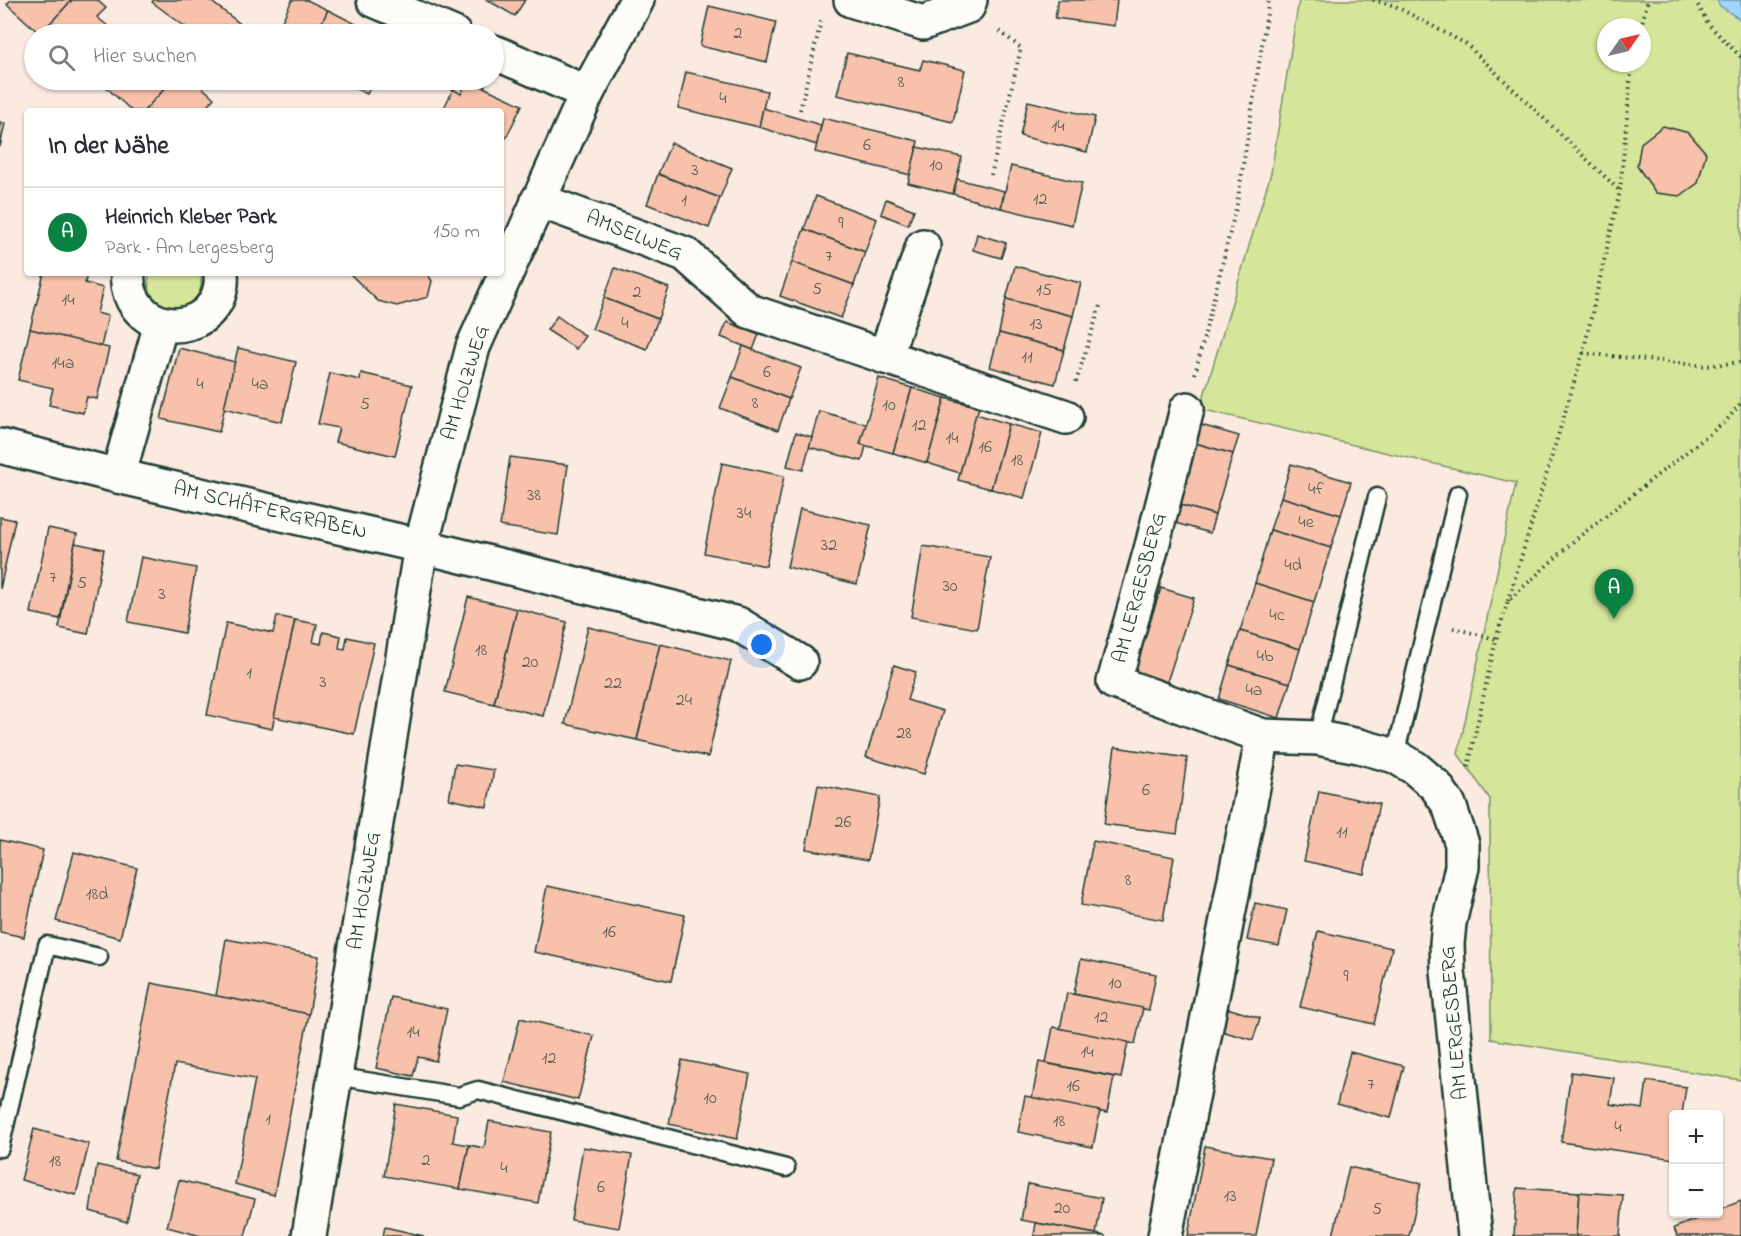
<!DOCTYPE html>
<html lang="de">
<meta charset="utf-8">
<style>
:root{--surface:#fff;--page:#f2f2f3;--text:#2b2b33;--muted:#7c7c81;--line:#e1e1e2;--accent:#0b8043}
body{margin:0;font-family:"Indie Flower",sans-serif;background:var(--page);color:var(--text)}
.controls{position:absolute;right:18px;bottom:18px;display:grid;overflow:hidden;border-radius:6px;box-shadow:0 2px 4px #0004}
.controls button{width:54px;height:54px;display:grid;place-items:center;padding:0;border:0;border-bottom:2px solid var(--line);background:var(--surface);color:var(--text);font:30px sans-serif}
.compass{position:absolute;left:1597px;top:18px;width:54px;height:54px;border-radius:50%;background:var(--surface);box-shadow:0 2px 4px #0004;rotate:56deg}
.you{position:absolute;left:762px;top:645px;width:21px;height:21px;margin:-15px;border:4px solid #fff;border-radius:50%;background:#1a73e8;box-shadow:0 0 0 9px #1a73e833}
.badge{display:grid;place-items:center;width:39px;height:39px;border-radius:50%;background:var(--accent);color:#fff;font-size:20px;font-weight:700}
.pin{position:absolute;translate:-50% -50px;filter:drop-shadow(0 2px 3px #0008)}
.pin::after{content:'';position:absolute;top:32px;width:21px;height:18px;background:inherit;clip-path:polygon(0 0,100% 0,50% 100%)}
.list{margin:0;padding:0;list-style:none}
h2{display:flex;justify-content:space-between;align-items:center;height:78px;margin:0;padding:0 24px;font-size:26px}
h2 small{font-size:20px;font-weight:400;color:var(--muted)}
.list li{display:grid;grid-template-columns:39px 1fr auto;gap:18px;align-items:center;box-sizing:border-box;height:90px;padding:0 24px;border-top:2px solid var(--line)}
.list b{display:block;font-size:22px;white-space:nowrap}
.list p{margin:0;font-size:20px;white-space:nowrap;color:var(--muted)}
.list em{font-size:20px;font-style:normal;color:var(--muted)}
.icon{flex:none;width:33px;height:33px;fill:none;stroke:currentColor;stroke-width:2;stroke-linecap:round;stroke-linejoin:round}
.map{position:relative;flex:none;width:1741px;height:1236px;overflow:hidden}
.search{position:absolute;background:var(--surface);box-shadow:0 2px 4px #0004;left:24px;top:24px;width:480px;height:66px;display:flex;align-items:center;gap:15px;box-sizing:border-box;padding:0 21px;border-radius:33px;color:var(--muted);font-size:22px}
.panel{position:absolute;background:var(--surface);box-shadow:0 2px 4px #0004;left:24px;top:108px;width:480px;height:168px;border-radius:6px}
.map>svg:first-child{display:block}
</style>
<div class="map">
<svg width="1741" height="1236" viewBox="0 0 1741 1236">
<rect width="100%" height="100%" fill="#fbeae0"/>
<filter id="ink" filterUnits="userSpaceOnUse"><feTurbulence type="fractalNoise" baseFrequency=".0167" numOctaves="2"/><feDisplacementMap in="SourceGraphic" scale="12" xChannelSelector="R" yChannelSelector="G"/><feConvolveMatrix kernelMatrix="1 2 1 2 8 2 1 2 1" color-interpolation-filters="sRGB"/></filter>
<g filter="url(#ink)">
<g fill="#d5e599" stroke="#7a9166" stroke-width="1.5" fill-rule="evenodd">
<path d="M1299 0H1741V1080L1491 1039 1490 799 1458 754 1516 483 1200 409 1271 173ZM1606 27H1642V63H1606Z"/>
<path d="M149 273H200C211 317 141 321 149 273Z"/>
</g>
<path fill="#a0d4fe" stroke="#6c98ad" stroke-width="1.5" d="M1717 0H1741V20L1720 6Z"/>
<g fill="#f7c1ab" stroke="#1f3d34" stroke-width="1.5">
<path d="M11 0H72L40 34 7 4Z"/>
<path d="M72 0H97L106 8 97 17 109 27 102 34H40Z"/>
<path d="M154 0H209L243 26 237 34H195L152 2Z"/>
<path d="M292 0H307L328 10 316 34H276Z"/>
<path d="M487 0H525L515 16Z"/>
<path d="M1058 0H1117L1114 26 1055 18Z"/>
<path d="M709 6 776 22 767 62 700 46Z"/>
<path d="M328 10 360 26 355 34H316Z"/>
<path d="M360 26 378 34H355Z"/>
<path d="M847 53 920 70 923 60 965 70 953 122 837 95Z"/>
<path d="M686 72 767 91 759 127 678 108Z"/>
<path d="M114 80H173L144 111H132L107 88Z"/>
<path d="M173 80H194L214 98 203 111H144Z"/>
<path d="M337 80H374L367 94Z"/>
<path d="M468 80 522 105 506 138 501 135V111H451L444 108 453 89 461 94Z"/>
<path d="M469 80H488L484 87Z"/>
<path d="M1028 101 1095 117 1087 152 1020 136Z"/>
<path d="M763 108 821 125 817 145 759 127Z"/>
<path d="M823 118 918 141 911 175 815 152Z"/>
<path d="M0 122 5 123 0 147Z"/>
<path d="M1663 126 1689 133 1706 153 1698 183 1680 196 1656 193 1637 166 1641 143Z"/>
<path d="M671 143 732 168 720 198 658 174Z"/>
<path d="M917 147 962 157 953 194 908 183Z"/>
<path d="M1011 166 1082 183 1072 225 1001 208Z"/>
<path d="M658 174 720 198 709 228 647 204Z"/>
<path d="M957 179 1004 191 1001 208 953 194Z"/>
<path d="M816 196 877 219 865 252 804 229Z"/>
<path d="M886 199 914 210 908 225 881 214Z"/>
<path d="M804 229 865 252 854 285 792 262Z"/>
<path d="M977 234 1006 243 1001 258 973 250Z"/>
<path d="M792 262 854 285 841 318 780 296Z"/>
<path d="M1015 266 1081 283 1073 316 1006 299Z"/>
<path d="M615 268 669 288 658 319 604 298Z"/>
<path d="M44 273H87L85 283 103 288 97 313 108 316 101 347 30 329Z"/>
<path d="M349 273H427L432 281 428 297 397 306 378 301Z"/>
<path d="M604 298 658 319 647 349 592 329Z"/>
<path d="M1006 299 1073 316 1064 350 999 333Z"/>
<path d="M557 316 585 336 576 349 547 330Z"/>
<path d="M727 322 759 334 753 350 721 337Z"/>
<path d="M30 329 109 348 97 399 87 397 83 413 49 405 53 388 18 380Z"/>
<path d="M999 333 1064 350 1055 384 990 367Z"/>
<path d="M743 346 801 368 789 399 732 377Z"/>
<path d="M179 348 235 362 219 432 161 419Z"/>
<path d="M238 348 296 362 282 422 224 408Z"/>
<path d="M330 373 360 380 361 373 412 385 395 456 335 442 339 428 318 424Z"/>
<path d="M732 377 789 399 778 430 720 408Z"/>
<path d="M879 378 912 388 893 453 860 444Z"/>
<path d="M912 388 945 398 927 463 893 453Z"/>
<path d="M945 398 979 407 960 473 927 463Z"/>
<path d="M819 411 866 424 860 444 866 446 862 461 809 447Z"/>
<path d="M976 414 1009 424 991 489 958 480Z"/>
<path d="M1009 424 1042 433 1024 498 991 489Z"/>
<path d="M1201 425 1239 436 1233 454 1195 443Z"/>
<path d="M796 432 812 437 803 470 787 466Z"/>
<path d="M1195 443 1233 454 1215 515 1177 504Z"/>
<path d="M510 457 568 465 558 535 500 526Z"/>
<path d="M722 463 784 476 766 566 704 553Z"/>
<path d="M1291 464 1351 482 1341 515 1281 497Z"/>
<path d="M1281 497 1341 515 1331 548 1270 530Z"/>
<path d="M1177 504 1215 515 1210 533 1172 522Z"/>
<path d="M800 509 871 525 857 584 787 567Z"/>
<path d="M0 517 15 520 0 589Z"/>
<path d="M48 528 77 534 60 619 31 613Z"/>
<path d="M1270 530 1331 548 1314 602 1255 583Z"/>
<path d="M75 543 104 549 88 634 59 628Z"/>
<path d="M923 546 990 557 977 629 911 617Z"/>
<path d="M141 557 196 568 184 633 128 622Z"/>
<path d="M1255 583 1314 602 1300 649 1240 631Z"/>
<path d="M1161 588 1194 598 1167 682 1134 671Z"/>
<path d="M468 597 517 609 494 704 445 692Z"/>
<path d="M517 609 567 622 543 716 494 704Z"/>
<path d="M277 616 295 620 272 729 207 715 226 623 273 633Z"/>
<path d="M295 620 317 624 313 642 321 644 323 632 341 636 339 648 345 649 347 637 374 643 354 734 274 717Z"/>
<path d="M588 627 660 644 637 740 565 724Z"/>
<path d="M1240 631 1300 649 1290 683 1229 665Z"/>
<path d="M660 644 731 661 708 757 637 740Z"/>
<path d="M894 665 916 672 907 700 943 711 924 774 866 757Z"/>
<path d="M1229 665 1290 683 1279 718 1219 699Z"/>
<path d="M1115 747 1187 758 1177 834 1104 824Z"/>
<path d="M455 764 494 770 487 807 449 799Z"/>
<path d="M818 785 880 797 868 860 806 849Z"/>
<path d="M1319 791 1379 804 1364 874 1304 861Z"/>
<path d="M0 840 43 850 24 937 0 932Z"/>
<path d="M1093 841 1174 857 1163 920 1081 905Z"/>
<path d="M74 852 137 868 120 938 56 921Z"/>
<path d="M547 886 685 915 671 981 534 952Z"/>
<path d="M1255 903 1287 910 1279 946 1247 940Z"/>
<path d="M1318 931 1392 948 1374 1024 1300 1007Z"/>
<path d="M226 939 319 956 309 1014 216 996Z"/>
<path d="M1081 959 1156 974 1149 1010 1074 994Z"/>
<path d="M151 983 309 1014 274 1195 235 1184 255 1079 175 1064 155 1169 116 1161Z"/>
<path d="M1067 993 1143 1008 1135 1044 1060 1029Z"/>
<path d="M391 997 447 1009 436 1061 418 1057 413 1076 376 1068Z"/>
<path d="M1227 1008 1260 1018 1253 1040 1221 1031Z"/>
<path d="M520 1018 594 1036 578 1100 504 1082Z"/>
<path d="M1053 1027 1128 1042 1121 1078 1046 1063Z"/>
<path d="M1350 1052 1404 1066 1391 1118 1337 1104Z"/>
<path d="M682 1060 750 1074 737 1139 669 1124Z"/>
<path d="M1039 1062 1114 1077 1107 1113 1032 1098Z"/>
<path d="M1571 1072 1614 1078 1610 1104 1643 1109 1647 1081 1686 1087 1682 1114H1674V1159L1561 1142Z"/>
<path d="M1025 1096 1100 1111 1093 1147 1018 1132Z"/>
<path d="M396 1104 457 1115 453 1142 469 1145 460 1189 384 1176Z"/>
<path d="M489 1121 551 1132 538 1203 460 1189 469 1145 484 1148Z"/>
<path d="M34 1129 89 1144 76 1195 21 1180Z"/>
<path d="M1205 1146 1271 1158 1256 1236H1188Z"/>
<path d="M583 1147 632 1155 619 1228 571 1220Z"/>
<path d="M97 1165 137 1174 127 1222 90 1211Z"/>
<path d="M1349 1167 1421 1183 1409 1236H1333Z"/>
<path d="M179 1180 255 1199 245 1236H201L167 1227Z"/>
<path d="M1028 1184 1102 1198 1096 1234 1021 1220Z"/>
<path d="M1517 1188 1579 1192 1576 1236H1514Z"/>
<path d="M1579 1192 1623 1195 1620 1236H1576Z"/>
<path d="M1741 1201V1236H1677L1674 1228 1709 1214H1718V1210Z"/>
<path d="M1036 1223 1096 1234 1106 1236H1034Z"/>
<path d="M385 1227 424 1236H383Z"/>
</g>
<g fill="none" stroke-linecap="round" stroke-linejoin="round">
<g stroke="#1f3d34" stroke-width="21">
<g id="service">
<path d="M1318 738 1377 497"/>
<path d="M1395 756 1458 494"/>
<path d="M335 1076 459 1096 478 1090 786 1168"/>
<path d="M0 1148 47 945 99 957"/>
</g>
</g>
<g stroke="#1f3d34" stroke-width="38">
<g id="minor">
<path d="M374 0 454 34"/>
<path d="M851 0 923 23 968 6 970 0"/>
<path d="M494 52 587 93"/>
<path d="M538 200 685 254 749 311 1066 417"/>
<path d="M128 273C127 282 129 292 133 300 159 345 226 325 221 273"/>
<path d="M885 357 923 246"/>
<path d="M1187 409 1152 546 1114 682 1263 736 1318 738 1359 746 1395 756 1415 768 1436 786 1449 805 1462 844V867L1449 923 1447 944 1448 971 1475 1236"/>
<path d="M0 446 118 476 421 546 738 624 800 662"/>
<path d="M118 476 161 324"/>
<path d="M309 1236 421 546 473 347 587 93 637 0"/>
<path d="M1165 1236 1263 736"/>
</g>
</g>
<g stroke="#1f3d34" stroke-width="4" stroke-dasharray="1.5 4.5" stroke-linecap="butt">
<path d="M1373 0 1395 6 1466 44 1620 191"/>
<path d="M1695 0 1709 25 1741 57"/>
<path d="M1641 27 1648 0"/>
<path d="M800 110 821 21"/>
<path d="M991 175 1021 48 997 29"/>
<path d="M1583 353 1706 366 1741 362"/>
<path d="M1195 374 1237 204 1269 0"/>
<path d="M1076 382 1100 306"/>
<path d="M1508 601 1583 353 1620 191 1632 63"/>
<path d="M1453 628 1496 639"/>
<path d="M1468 767 1496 639 1508 601 1575 540 1726 421 1741 403"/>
</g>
<use href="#service" stroke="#fdfcf7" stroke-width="16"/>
<use href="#minor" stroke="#fdfcf7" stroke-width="33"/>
</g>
</g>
<g text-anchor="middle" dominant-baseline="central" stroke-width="4.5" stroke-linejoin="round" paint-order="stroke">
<g font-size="18" fill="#555e52">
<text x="738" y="34">2</text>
<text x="901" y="83">8</text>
<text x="723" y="99">4</text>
<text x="1058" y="127">14</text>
<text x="867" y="146">6</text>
<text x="936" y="166">10</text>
<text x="695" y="171">3</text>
<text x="1040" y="200">12</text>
<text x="684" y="201">1</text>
<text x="841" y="224">9</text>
<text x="829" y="257">7</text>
<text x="817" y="290">5</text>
<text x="1044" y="291">15</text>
<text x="637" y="293">2</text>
<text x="68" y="301">14</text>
<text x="625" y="324">4</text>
<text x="1036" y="325">13</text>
<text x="1027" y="358">11</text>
<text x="63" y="364">14a</text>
<text x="767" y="373">6</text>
<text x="200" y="385">4</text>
<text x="260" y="385">4a</text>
<text x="755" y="404">8</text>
<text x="365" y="405">5</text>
<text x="889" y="406">10</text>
<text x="919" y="426">12</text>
<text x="952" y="439">14</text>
<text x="985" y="448">16</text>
<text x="1017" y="461">18</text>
<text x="1316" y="490">4f</text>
<text x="534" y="496">38</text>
<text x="744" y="514">34</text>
<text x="1306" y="523">4e</text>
<text x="829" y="546">32</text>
<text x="1293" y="566">4d</text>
<text x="53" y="578">7</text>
<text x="82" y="584">5</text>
<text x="950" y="587">30</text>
<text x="162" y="595">3</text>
<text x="1277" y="616">4c</text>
<text x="481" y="651">18</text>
<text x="1265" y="657">4b</text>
<text x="530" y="663">20</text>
<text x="249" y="674">1</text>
<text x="323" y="683">3</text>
<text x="613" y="684">22</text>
<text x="1254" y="691">4a</text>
<text x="684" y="701">24</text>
<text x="904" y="734">28</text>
<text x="1146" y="791">6</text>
<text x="843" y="823">26</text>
<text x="1342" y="833">11</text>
<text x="1128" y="881">8</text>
<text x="97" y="895">18d</text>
<text x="609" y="933">16</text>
<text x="1346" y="977">9</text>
<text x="1115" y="984">10</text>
<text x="1101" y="1018">12</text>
<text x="413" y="1033">14</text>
<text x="1087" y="1053">14</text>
<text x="549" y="1059">12</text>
<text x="1371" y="1085">7</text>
<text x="1073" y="1087">16</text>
<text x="710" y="1099">10</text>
<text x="268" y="1120">1</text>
<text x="1059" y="1122">18</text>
<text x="1618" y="1128">4</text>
<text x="426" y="1161">2</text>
<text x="55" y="1162">18</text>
<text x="504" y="1169">4</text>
<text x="601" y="1188">6</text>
<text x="1230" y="1197">13</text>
<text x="1062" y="1209">20</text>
<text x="1377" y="1210">5</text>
</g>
<g font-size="21" fill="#1f3d34" stroke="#fdfcf7">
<text transform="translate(634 236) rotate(22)">AMSELWEG</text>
<text transform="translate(466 383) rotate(-73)">AM HOLZWEG</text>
<text transform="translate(270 511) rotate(13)">AM SCHÄFERGRABEN</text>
<text transform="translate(1140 588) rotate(-75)">AM LERGESBERG</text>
<text transform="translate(365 891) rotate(-81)">AM HOLZWEG</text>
<text transform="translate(1455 1023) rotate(-95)">AM LERGESBERG</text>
</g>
</g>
</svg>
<div class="controls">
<button>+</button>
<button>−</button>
</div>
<svg class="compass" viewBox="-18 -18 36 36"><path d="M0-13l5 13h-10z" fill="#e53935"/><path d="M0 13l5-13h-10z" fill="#7c7c81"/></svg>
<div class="you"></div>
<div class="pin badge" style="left:1614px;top:619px">A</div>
<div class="search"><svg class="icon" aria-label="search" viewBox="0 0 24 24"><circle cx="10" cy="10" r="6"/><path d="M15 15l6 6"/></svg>Hier suchen</div>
<section class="panel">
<h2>In der Nähe<small></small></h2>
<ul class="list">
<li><span class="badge">A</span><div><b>Heinrich Kleber Park</b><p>Park · Am Lergesberg</p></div><em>150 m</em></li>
</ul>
</section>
</div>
